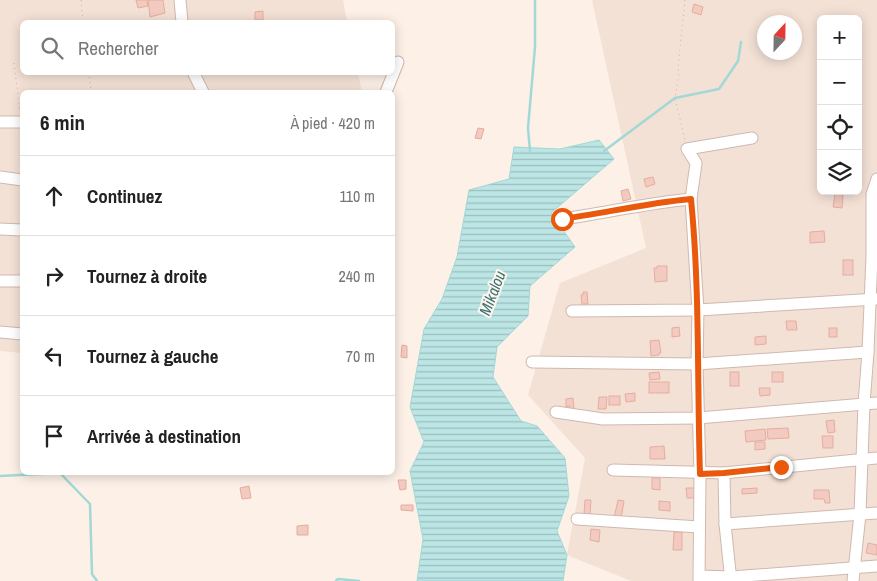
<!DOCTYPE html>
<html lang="fr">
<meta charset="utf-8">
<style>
:root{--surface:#fff;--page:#f6f6f6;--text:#222;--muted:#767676;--line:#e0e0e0}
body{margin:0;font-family:"Archivo Narrow",sans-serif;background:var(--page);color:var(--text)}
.controls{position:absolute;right:15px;top:15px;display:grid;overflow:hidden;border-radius:8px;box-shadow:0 2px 12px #0003}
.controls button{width:45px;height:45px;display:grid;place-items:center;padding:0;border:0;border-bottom:1px solid var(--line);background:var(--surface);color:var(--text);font:25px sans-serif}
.compass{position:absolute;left:757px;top:15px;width:45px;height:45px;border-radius:50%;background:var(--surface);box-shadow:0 2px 12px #0003;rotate:22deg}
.stop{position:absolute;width:15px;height:15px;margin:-11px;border:4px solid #ea580c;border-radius:50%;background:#fff}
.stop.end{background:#ea580c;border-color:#fff;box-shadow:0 1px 5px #0008}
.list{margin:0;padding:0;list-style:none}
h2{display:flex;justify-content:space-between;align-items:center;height:65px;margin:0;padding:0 20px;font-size:21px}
h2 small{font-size:16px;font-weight:400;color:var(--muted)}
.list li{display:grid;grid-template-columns:32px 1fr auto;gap:15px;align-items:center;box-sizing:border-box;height:80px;padding:0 20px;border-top:1px solid var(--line)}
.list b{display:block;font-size:19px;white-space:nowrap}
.list em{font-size:16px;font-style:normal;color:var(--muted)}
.icon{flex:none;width:28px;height:28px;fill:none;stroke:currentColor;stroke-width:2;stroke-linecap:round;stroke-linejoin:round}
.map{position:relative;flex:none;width:877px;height:581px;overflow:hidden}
.search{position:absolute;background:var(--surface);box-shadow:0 2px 12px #0003;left:20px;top:20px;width:375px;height:55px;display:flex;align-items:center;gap:12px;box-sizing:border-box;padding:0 18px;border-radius:8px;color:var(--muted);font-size:19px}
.panel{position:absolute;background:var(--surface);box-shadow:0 2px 12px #0003;left:20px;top:90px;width:375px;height:385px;border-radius:8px}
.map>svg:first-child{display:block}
</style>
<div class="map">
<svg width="877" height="581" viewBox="0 0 877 581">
<defs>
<pattern id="water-rules" width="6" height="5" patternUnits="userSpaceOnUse" patternTransform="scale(1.25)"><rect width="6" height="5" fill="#bbe6e5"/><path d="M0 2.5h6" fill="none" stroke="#9dbdbc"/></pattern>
</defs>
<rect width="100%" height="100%" fill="#fcf0e7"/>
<g fill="#f4e1d6" fill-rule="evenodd">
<path d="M0 0H343L347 22H22V72L358 73 362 92H22V353L0 351Z"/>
<path d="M592 0H877V581H631L567 555 585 458 528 395 560 283 646 248ZM821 19H858V191H821ZM764 22H794V52H764Z"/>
</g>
<path fill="url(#water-rules)" stroke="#a2d8d6" d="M599 140 614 159 551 213 575 247 530 286 528 316 497 347 493 377 521 421 537 426 565 458 569 496 557 531 567 555 563 581H417L423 539 410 471 424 442 410 407 424 329 442 299 457 257 469 190 509 179 514 147 560 149Z"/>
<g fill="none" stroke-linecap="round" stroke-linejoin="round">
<g stroke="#a2d8d6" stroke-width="2.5">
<path d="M530 151 528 128 535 47V0"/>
<path d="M604 151 675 98 719 89 738 61 741 42"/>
<path d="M0 476 60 473 90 504 92 574 97 581"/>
<path d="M336 581 338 579 359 581"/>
</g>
</g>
<g fill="#f2cabf" stroke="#e4ad9f">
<path d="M136 0H147L148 6 138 8Z"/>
<path d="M148 0H163L165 13 150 17Z"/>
<path d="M694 4 703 7 701 15 692 12Z"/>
<path d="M263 11V20H255V12Z"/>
<path d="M478 128 484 129 481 139 475 138Z"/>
<path d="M653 177 655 184 646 187 644 179Z"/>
<path d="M628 189 631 199 623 201 621 191Z"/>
<path d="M835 194 843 195 842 208 833 207Z"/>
<path d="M824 231 825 242 810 243V232Z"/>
<rect x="843" y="260" width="10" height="15"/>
<path d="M657 266H667V281L655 282 654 268H657Z"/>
<path d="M583 292H587L588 304H582L581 295 584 294Z"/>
<path d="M786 321H796L797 330H787Z"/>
<path d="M679 327 680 336 672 337V328Z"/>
<rect x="829" y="328" width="8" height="9"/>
<path d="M766 336V344L755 345V337Z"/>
<path d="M659 340 661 353H659V355L651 356 650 341Z"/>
<path d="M402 345 407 346V358L401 357Z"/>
<path d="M659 372 660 379 650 380 649 373Z"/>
<rect x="730" y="372" width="9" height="14"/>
<rect x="772" y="372" width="11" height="10"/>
<rect x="649" y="382" width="20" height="11"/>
<path d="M759 388H770V395L760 396Z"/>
<path d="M635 393V401L626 402 625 394Z"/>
<rect x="609" y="396" width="11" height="9"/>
<path d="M599 397H607L606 409H598Z"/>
<path d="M573 398 574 409H570V406L566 407V399Z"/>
<path d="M834 420 835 432 828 433 826 421Z"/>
<path d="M788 428 789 438 768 439 767 429Z"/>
<path d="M765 429 766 440 746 442 745 431Z"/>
<path d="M822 436H833V448H823Z"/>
<path d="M755 442H765V449L755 450Z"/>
<path d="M664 446 665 459H650V447Z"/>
<path d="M652 478H660V490L652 489Z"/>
<path d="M398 480H406V489L400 490Z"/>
<path d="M249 486 251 498 242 499 240 488Z"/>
<path d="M686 488H695L696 498H687Z"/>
<path d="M757 488V493L742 494V489Z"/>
<path d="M814 490H829L830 503H825L824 499H814Z"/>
<path d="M585 500H591L590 514H584Z"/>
<path d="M618 500 624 501 621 519 614 518Z"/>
<path d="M659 501 670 502V511L659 510Z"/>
<path d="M401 505H413V511L401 510Z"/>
<path d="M308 525V535H297V526Z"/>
<path d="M591 529 600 530 599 542 590 540Z"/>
<path d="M674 532H682V550H673Z"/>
<path d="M868 543 877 545V555L866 553Z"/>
</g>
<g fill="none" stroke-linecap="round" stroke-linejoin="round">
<g stroke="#d0b8af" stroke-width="13">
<g id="minor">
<path d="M180 0 182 22"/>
<path d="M193 72 203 92"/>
<path d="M386 92 398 62"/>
<path d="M0 122H22"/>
<path d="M0 177 22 180"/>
<path d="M562 219C605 213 647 203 691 199"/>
<path d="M0 229 22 230"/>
<path d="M0 281H22"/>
<path d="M572 311 698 310 877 299"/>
<path d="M0 332 22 334"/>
<path d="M532 362 697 364 868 352"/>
<path d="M556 412 603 419 698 418 877 403"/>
<path d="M613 470 724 473 877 458"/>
<path d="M724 473 725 524 731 581"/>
<path d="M577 519 699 527"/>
<path d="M725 524 877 513"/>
<path d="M700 576 731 577 877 566"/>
<path d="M699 581 700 474 697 364 698 310 691 199 696 163 687 149 752 138"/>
<path d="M853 581 860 514 864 404 868 352 872 256V194L877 179"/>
</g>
</g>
<g stroke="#d7ada2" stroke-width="1" stroke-dasharray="1 4" stroke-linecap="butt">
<path d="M81 0 83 22"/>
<path d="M685 0 678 67 679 74 675 98 685 140"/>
<path d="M14 63 20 112"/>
<path d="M89 72 91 92"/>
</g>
<use href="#minor" stroke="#fff" stroke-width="11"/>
</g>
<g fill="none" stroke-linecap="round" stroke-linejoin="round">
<path stroke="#ea580c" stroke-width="6" d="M562 219C605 213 647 203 691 199 700 290 697 382 700 474L724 473 781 467"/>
</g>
<g text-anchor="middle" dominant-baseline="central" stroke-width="4" stroke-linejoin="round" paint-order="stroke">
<g font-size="16" font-style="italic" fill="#3c7473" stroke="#fff5ee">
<text transform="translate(492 293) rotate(-69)">Mikalou</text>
</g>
</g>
</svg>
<div class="controls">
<button>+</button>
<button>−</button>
<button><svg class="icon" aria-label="locate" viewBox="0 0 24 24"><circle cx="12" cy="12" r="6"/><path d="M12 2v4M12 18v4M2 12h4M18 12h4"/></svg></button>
<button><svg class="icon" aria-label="layers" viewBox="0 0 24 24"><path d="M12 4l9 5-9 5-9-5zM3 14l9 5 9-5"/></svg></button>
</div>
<svg class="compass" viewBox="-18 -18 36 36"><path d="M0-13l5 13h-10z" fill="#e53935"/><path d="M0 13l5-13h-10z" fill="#767676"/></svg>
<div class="stop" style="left:562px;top:219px"></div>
<div class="stop end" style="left:781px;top:467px"></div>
<div class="search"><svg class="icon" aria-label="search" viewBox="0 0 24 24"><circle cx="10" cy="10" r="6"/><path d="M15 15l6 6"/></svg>Rechercher</div>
<section class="panel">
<h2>6 min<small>À pied · 420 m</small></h2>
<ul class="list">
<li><svg class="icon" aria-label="ahead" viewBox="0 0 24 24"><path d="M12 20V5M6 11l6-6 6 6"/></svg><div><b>Continuez</b></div><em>110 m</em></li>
<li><svg class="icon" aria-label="right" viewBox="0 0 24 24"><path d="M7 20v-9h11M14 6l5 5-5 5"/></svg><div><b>Tournez à droite</b></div><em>240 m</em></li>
<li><svg class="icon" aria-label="left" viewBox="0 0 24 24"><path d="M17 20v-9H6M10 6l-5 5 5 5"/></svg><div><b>Tournez à gauche</b></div><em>70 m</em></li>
<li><svg class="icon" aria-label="arrive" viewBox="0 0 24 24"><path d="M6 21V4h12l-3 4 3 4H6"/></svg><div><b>Arrivée à destination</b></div></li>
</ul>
</section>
</div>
